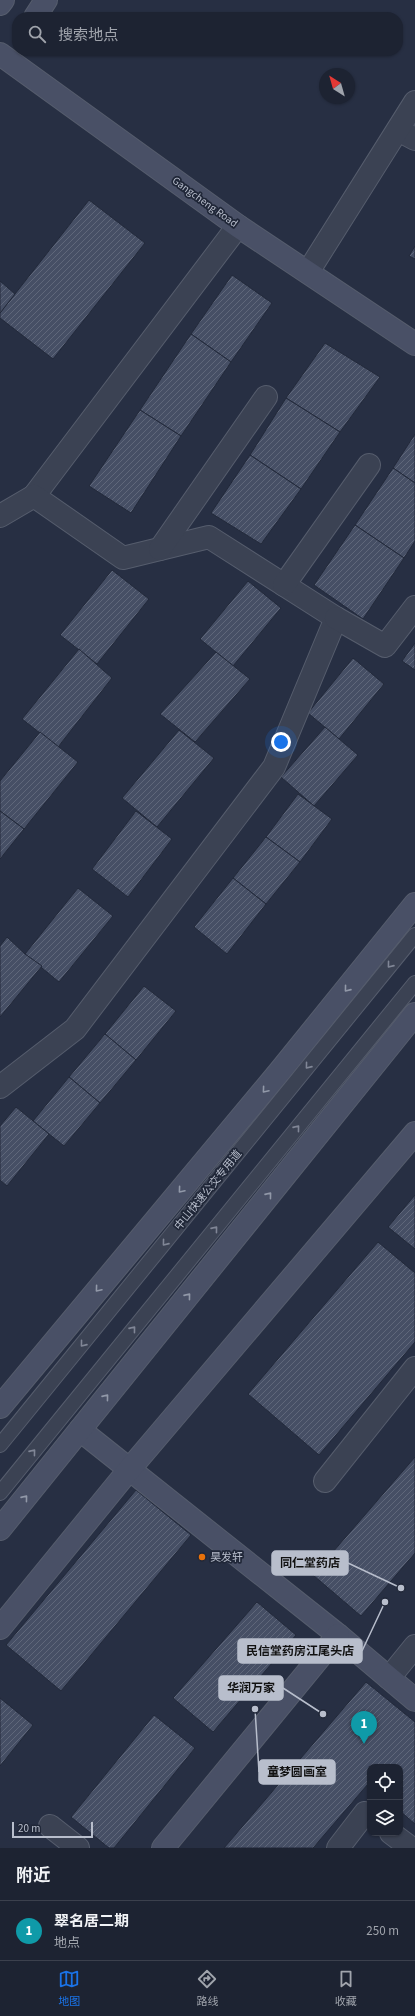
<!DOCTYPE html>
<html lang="zh">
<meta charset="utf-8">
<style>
:root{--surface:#1d2332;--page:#252b3a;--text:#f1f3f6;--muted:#a0a4ac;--line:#3b404d;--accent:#1a73e8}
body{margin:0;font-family:"Source Sans 3","Noto Sans SC",sans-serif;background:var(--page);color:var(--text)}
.controls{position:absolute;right:12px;bottom:12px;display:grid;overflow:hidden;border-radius:8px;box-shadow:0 1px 3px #0004}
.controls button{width:36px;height:36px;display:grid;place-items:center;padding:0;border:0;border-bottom:1px solid var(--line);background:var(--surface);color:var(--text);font:20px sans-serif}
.compass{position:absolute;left:319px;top:68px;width:36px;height:36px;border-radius:50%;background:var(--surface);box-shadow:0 1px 3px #0004;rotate:323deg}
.scale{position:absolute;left:12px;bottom:10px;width:81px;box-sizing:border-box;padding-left:4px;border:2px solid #b8becc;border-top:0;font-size:11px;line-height:14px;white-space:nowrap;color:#b8becc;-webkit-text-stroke:3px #202738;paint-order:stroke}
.you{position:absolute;left:281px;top:742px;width:14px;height:14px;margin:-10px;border:3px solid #fff;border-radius:50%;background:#1a73e8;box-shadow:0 0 0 6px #1a73e833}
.badge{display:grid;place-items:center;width:26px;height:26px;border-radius:50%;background:var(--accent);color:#fff;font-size:13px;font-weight:700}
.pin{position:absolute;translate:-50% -33px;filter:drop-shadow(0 1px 2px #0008)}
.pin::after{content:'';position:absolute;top:21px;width:14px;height:12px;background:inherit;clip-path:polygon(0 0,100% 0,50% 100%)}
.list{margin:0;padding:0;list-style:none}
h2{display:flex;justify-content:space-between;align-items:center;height:52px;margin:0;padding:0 16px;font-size:17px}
h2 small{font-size:13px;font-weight:400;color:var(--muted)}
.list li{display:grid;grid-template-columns:26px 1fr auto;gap:12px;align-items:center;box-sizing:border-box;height:60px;padding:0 16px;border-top:1px solid var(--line)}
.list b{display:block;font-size:15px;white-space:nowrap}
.list p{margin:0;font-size:13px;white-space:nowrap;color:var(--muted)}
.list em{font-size:13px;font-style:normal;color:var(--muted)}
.icon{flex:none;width:22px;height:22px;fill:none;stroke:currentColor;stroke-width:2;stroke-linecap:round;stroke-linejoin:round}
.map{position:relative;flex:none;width:415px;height:1848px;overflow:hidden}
.search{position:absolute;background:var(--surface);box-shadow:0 1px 3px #0004;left:12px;right:12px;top:12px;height:44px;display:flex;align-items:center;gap:10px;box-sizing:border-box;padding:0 14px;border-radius:16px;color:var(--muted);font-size:15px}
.sheet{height:112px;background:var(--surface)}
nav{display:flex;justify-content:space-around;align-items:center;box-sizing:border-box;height:56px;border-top:1px solid var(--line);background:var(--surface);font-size:11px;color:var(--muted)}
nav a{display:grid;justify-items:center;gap:2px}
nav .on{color:var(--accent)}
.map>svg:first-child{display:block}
</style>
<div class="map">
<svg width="415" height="1848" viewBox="0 0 415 1848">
<defs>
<pattern id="building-hatch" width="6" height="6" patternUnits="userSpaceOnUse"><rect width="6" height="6" fill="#464f65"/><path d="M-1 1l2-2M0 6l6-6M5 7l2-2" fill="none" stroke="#5f677a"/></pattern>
</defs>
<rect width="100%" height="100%" fill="#272f43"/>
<g fill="url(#building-hatch)" stroke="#22293a">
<path d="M89 200 145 243 53 359 0 318V313Z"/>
<path d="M415 246V259L409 256Z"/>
<path d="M232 275 272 303 231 362 191 334Z"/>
<path d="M0 281 15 294 0 313Z"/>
<path d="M191 334 231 362 181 436 140 410Z"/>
<path d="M325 343 380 377 340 432 286 398Z"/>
<path d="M286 398 340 432 301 489 250 455Z"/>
<path d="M140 410 181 436 131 513 89 486Z"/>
<path d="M415 434V483L393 468Z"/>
<path d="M250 455 301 489 261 544 211 513Z"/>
<path d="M393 468 415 483V541L404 558 355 525Z"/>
<path d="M355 525 404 558 363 619 314 585Z"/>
<path d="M112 570 149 599 97 664 60 635Z"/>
<path d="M248 581 281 608 233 666 200 639Z"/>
<path d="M415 643V670L402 661Z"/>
<path d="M79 649 112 678 58 747 22 719Z"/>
<path d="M216 652 250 679 195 742 160 714Z"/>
<path d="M353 658 384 684 339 739 308 713Z"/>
<path d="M325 727 358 755 314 806 281 777Z"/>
<path d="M179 730 214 758 157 827 122 798Z"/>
<path d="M40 732 78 762 24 829 0 811V781Z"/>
<path d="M298 794 332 819 300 862 266 837Z"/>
<path d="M0 811 24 829 0 859Z"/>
<path d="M136 811 172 839 128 897 92 869Z"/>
<path d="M266 837 300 862 266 904 233 878Z"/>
<path d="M233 878 266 904 227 954 194 927Z"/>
<path d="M78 888 113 916 59 982 25 954Z"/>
<path d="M7 937 25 954 42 966 0 1017V946Z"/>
<path d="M144 986 176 1011 136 1060 105 1034Z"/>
<path d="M105 1034 136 1060 100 1103 69 1077Z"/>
<path d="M69 1077 100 1103 64 1146 33 1121Z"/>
<path d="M16 1107 49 1134 7 1186 0 1180V1126Z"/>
<path d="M415 1195V1249L388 1227Z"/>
<path d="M378 1242 415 1273V1342L319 1455 248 1394Z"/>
<path d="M415 1457V1553L361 1616 313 1575Z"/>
<path d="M136 1490 191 1535 61 1691 6 1645Z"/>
<path d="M257 1602 296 1635 213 1732 173 1698Z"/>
<path d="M366 1682 415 1722V1824L400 1811V1767H370V1786L368 1784 313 1848H224Z"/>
<path d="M0 1698 33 1725 0 1766Z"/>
<path d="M154 1715 195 1748 114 1848H109L71 1817Z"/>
</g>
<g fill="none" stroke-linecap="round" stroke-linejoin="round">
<g stroke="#565d6d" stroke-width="16">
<g id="lane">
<path d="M0 1445 415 935"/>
<path d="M0 1493 415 983"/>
</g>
</g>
<g stroke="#565d6d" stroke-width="24">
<g id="street">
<path d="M398 130 415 139"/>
<path d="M308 272 415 102"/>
<path d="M34 496 238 226"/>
<path d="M0 516 34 496 123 558 209 537 336 618 274 767 75 1029 0 1087"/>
<path d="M160 549 266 397"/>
<path d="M284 585 369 465"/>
<path d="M336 618 385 646 415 607"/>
<path d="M325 1481 415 1368"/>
<path d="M389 1678 415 1646"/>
<path d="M50 1826 78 1848"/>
<path d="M391 1833 411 1848"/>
<path d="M338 1848 365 1813 370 1817"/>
</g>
</g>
<g stroke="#565d6d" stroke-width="24">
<g id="secondary">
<path d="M0 4 3 0"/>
<path d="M35 17 46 0"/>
<path d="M0 54 238 226 415 344"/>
<path d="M0 1407 280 1071 415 904"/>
<path d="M80 1430 338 1635 415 1700"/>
<path d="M0 1529 415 1014"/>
<path d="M0 1628 128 1471 415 1133"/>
<path d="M163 1848 338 1635"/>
</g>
</g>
<use href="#lane" stroke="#3b4253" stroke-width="14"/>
<use href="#street" stroke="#3b4253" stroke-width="22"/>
<use href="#secondary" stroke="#495066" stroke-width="22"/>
</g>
<defs><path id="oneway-chevron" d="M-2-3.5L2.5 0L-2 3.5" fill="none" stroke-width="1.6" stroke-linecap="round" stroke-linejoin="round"/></defs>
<g stroke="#808696">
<use href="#oneway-chevron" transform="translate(390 965) rotate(129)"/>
<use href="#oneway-chevron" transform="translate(308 1066) rotate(129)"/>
<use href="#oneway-chevron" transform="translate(297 1128) rotate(-51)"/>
<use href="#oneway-chevron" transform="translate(215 1229) rotate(-51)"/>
<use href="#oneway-chevron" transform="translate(165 1243) rotate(129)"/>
<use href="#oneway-chevron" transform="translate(133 1329) rotate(-51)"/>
<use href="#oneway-chevron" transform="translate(83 1344) rotate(129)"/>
<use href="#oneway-chevron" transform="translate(33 1452) rotate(-51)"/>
</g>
<g stroke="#9198a8">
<use href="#oneway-chevron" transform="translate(347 989) rotate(129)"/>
<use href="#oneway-chevron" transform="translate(265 1090) rotate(130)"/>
<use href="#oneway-chevron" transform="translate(181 1190) rotate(130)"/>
<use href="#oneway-chevron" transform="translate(269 1195) rotate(-51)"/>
<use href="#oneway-chevron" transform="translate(98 1289) rotate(130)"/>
<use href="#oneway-chevron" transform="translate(188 1296) rotate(-51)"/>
<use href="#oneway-chevron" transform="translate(106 1397) rotate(-51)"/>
<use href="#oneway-chevron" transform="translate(25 1498) rotate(-51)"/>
</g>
<circle fill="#e8710a" stroke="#202738" stroke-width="1.5" cx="202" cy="1557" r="4"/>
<g text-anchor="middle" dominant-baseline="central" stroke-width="3.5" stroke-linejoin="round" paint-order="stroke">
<g font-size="11" fill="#b8becc" stroke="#202738">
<text transform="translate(205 202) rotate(36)">Gangcheng Road</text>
<text transform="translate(208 1190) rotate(-51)">中山快速公交专用道</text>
</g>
<g font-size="11" fill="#b8becc" stroke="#202738" text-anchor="start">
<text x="210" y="1557">昊发轩</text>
</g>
</g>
<path fill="none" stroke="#b8becc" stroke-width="1.5" d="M401 1588L348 1563M385 1602L362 1651M323 1714L283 1688M255 1709L259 1772"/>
<g fill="#b8becc" stroke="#202738" stroke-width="1.5">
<circle cx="401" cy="1588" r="4"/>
<circle cx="385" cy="1602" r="4"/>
<circle cx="323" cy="1714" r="4"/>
<circle cx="255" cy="1709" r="4"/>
</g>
<g fill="#b8becc" stroke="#b8becc" stroke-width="1.5">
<rect x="272" y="1551" width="76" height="24" rx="4"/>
<rect x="238" y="1639" width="124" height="24" rx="4"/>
<rect x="219" y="1676" width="64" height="24" rx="4"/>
<rect x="259" y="1760" width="76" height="24" rx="4"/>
</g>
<g font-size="12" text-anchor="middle" font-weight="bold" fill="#111">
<text x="310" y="1567">同仁堂药店</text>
<text x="300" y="1655">民信堂药房江尾头店</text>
<text x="251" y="1692">华润万家</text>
<text x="297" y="1776">童梦圆画室</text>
</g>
</svg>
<div class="controls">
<button><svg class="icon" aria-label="locate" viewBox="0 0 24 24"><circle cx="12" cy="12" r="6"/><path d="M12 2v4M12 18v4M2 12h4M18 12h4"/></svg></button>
<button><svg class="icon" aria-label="layers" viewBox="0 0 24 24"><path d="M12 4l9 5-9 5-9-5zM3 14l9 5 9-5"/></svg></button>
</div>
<svg class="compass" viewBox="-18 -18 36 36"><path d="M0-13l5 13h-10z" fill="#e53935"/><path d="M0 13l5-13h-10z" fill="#a0a4ac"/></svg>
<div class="scale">20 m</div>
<div class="you"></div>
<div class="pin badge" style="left:364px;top:1744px;background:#0f9aa8">1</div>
<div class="search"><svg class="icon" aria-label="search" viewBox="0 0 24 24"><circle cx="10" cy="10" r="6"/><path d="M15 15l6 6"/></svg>搜索地点</div>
</div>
<section class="sheet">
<h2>附近<small></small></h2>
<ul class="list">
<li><span class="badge" style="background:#0f9aa8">1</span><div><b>翠名居二期</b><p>地点</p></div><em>250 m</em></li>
</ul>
</section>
<nav>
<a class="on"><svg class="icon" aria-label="map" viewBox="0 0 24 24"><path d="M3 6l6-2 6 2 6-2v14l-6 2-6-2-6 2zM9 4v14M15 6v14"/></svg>地图</a>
<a><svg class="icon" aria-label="directions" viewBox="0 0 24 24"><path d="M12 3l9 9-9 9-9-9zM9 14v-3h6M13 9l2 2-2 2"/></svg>路线</a>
<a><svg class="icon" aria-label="saved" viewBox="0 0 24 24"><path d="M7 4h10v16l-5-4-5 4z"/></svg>收藏</a>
</nav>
